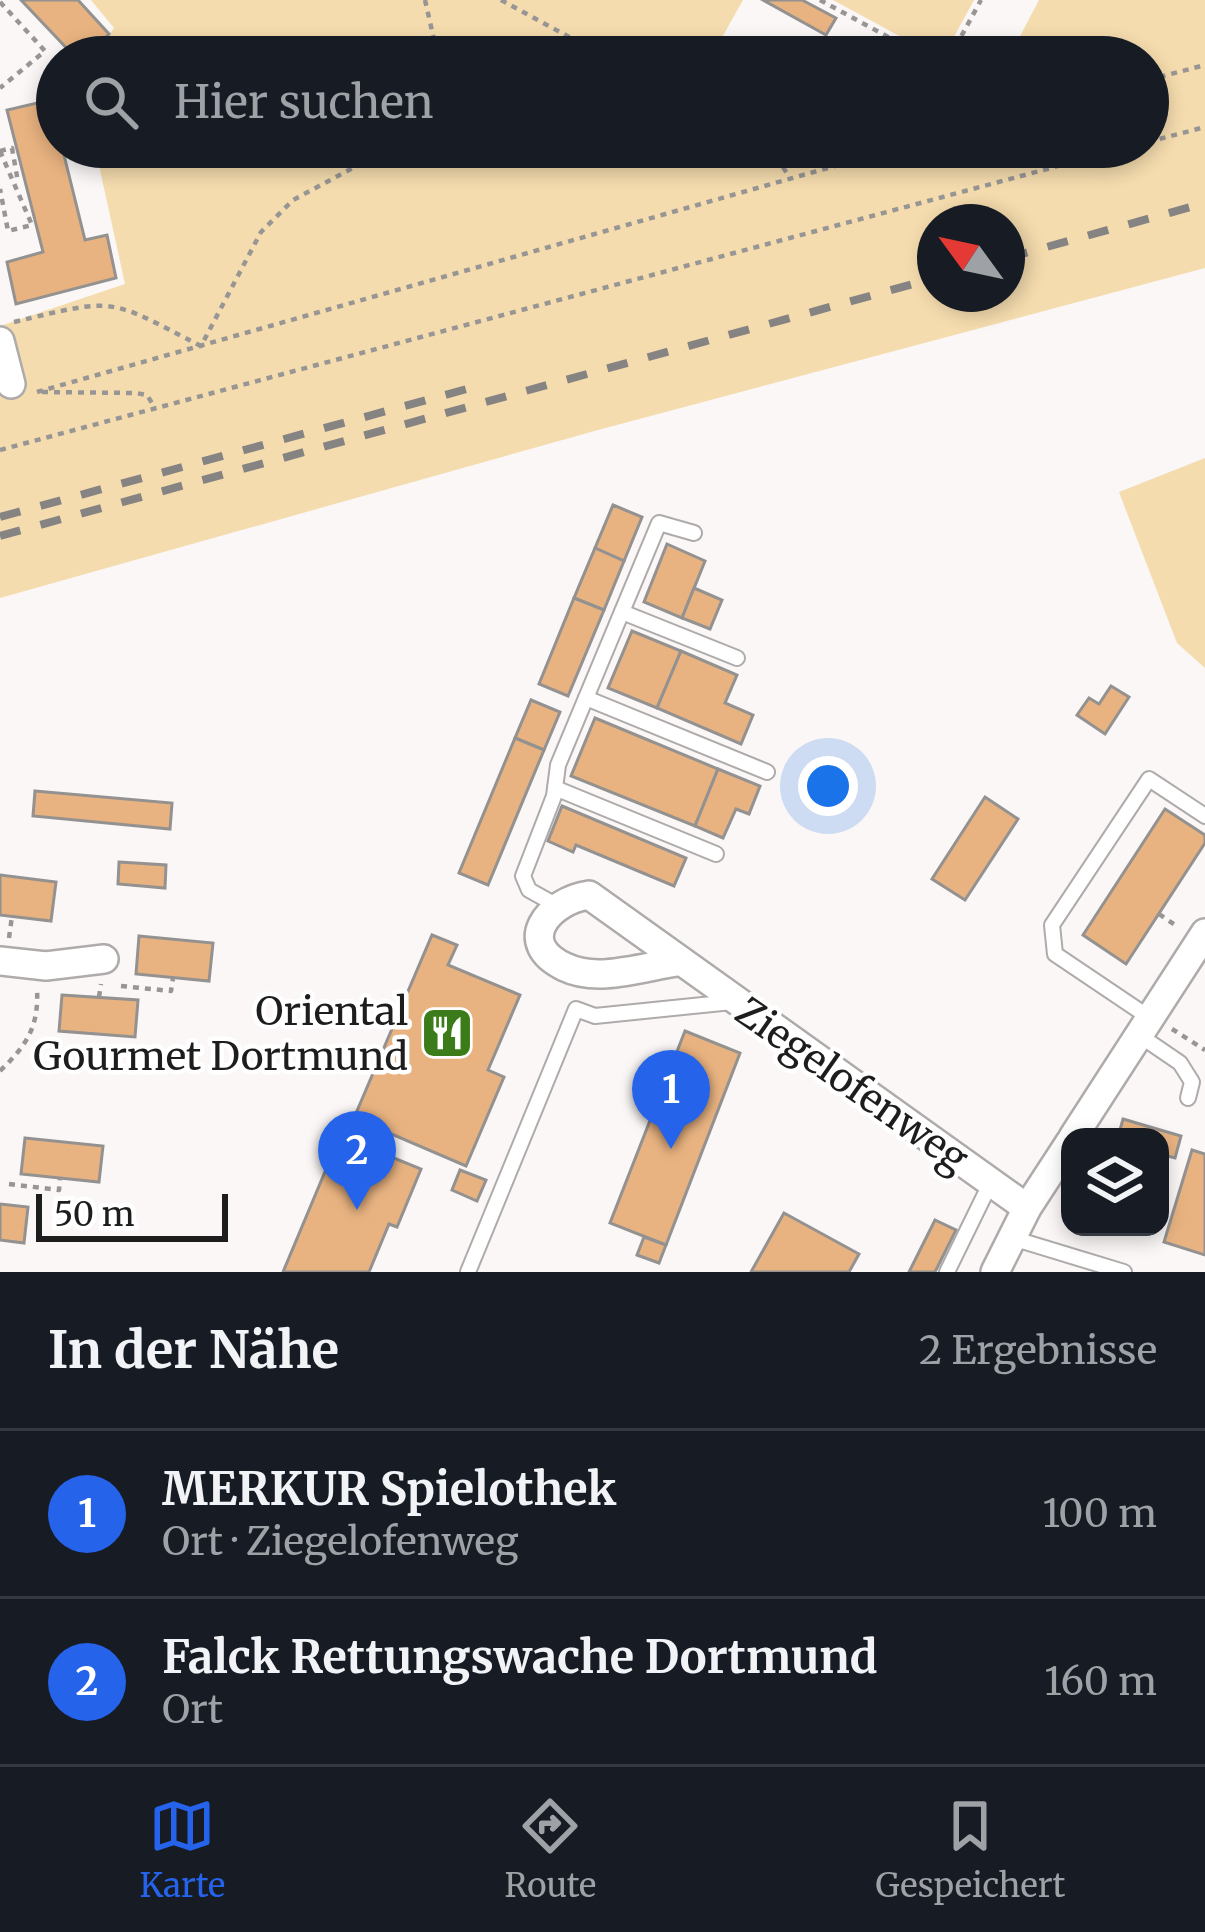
<!DOCTYPE html>
<html lang="de">
<meta charset="utf-8">
<style>
:root{--surface:#171b24;--page:#20242c;--text:#f1f3f6;--muted:#9ea1a6;--line:#363941;--accent:#2563eb}
body{margin:0;font-family:Merriweather,serif;background:var(--page);color:var(--text)}
.controls{position:absolute;right:36px;bottom:36px;display:grid;overflow:hidden;border-radius:24px;box-shadow:0 6px 18px #0003}
.controls button{width:108px;height:108px;display:grid;place-items:center;padding:0;border:0;border-bottom:3px solid var(--line);background:var(--surface);color:var(--text);font:60px sans-serif}
.compass{position:absolute;left:917px;top:204px;width:108px;height:108px;border-radius:50%;background:var(--surface);box-shadow:0 6px 18px #0003;rotate:303deg}
.scale{position:absolute;left:36px;bottom:30px;width:192px;box-sizing:border-box;padding-left:12px;border:6px solid #1e1d1d;border-top:0;font-size:33px;line-height:42px;white-space:nowrap;color:#1e1d1d;-webkit-text-stroke:9px #fff;paint-order:stroke}
.you{position:absolute;left:828px;top:786px;width:42px;height:42px;margin:-30px;border:9px solid #fff;border-radius:50%;background:#1a73e8;box-shadow:0 0 0 18px #1a73e833}
.badge{display:grid;place-items:center;width:78px;height:78px;border-radius:50%;background:var(--accent);color:#fff;font-size:39px;font-weight:700}
.pin{position:absolute;translate:-50% -99px;filter:drop-shadow(0 3px 6px #0008)}
.pin::after{content:'';position:absolute;top:63px;width:42px;height:36px;background:inherit;clip-path:polygon(0 0,100% 0,50% 100%)}
.list{margin:0;padding:0;list-style:none}
h2{display:flex;justify-content:space-between;align-items:center;height:156px;margin:0;padding:0 48px;font-size:51px}
h2 small{font-size:39px;font-weight:400;color:var(--muted)}
.list li{display:grid;grid-template-columns:78px 1fr auto;gap:36px;align-items:center;box-sizing:border-box;height:168px;padding:0 48px;border-top:3px solid var(--line)}
.list b{display:block;font-size:45px;white-space:nowrap}
.list p{margin:0;font-size:39px;white-space:nowrap;color:var(--muted)}
.list em{font-size:39px;font-style:normal;color:var(--muted)}
.icon{flex:none;width:66px;height:66px;fill:none;stroke:currentColor;stroke-width:2;stroke-linecap:round;stroke-linejoin:round}
.map{position:relative;flex:none;width:1205px;height:1272px;overflow:hidden}
.search{position:absolute;background:var(--surface);box-shadow:0 6px 18px #0003;left:36px;right:36px;top:36px;height:132px;display:flex;align-items:center;gap:30px;box-sizing:border-box;padding:0 42px;border-radius:66px;color:var(--muted);font-size:45px}
.sheet{height:492px;background:var(--surface)}
nav{display:flex;justify-content:space-around;align-items:center;box-sizing:border-box;height:168px;border-top:3px solid var(--line);background:var(--surface);font-size:33px;color:var(--muted)}
nav a{display:grid;justify-items:center;gap:6px}
nav .on{color:var(--accent)}
.map>svg:first-child{display:block}
</style>
<div class="map">
<svg width="1205" height="1272" viewBox="0 0 1205 1272">
<rect width="100%" height="100%" fill="#faf7f6"/>
<g fill="#f5dcae" fill-rule="evenodd">
<path d="M91 0H743L711 57H93L114 28Z"/>
<path d="M833 0H974L943 57H938Z"/>
<path d="M1039 0H1205V268L598 430 0 598V326L125 284 95 147H797L820 160 842 147H1148V57H1009ZM935 222H1007V294H935Z"/>
<path d="M1205 458V668L1177 643 1119 492Z"/>
</g>
<g fill="#e9b381" stroke="#949290" stroke-width="3">
<path d="M21 0H78L109 34 85 57H75Z"/>
<path d="M763 0H802L836 18 826 35Z"/>
<path d="M50 100 57 147H62L85 240 107 235 116 278 16 304 7 262 43 252 7 110Z"/>
<path d="M613 505 642 517 624 561 595 548Z"/>
<path d="M667 544 705 561 682 618 644 602Z"/>
<path d="M595 548 624 561 604 610 574 598Z"/>
<path d="M694 588 722 600 710 629 682 618Z"/>
<path d="M574 598 604 610 568 696 539 684Z"/>
<path d="M632 631 681 651 657 708 608 688Z"/>
<path d="M681 651 737 675 725 703 753 715 741 744 657 708Z"/>
<path d="M1111 686 1129 697 1105 734 1077 715 1089 698 1099 704Z"/>
<path d="M531 700 560 712 544 750 515 738Z"/>
<path d="M595 718 718 769 695 826 571 776Z"/>
<path d="M515 738 544 750 488 885 459 873Z"/>
<path d="M718 769 760 786 749 814 736 809 723 838 695 826Z"/>
<path d="M35 791 172 803 170 829 33 816Z"/>
<path d="M985 797 1018 819 965 900 932 879Z"/>
<path d="M562 806 686 858 674 886 576 845 573 852 548 841Z"/>
<path d="M1165 809 1205 835V843L1126 964 1083 935Z"/>
<path d="M119 862 166 865 165 888 118 884Z"/>
<path d="M0 875 56 882 51 921 0 915Z"/>
<path d="M432 935 457 945 448 965 520 995 488 1070 504 1077 466 1166 354 1118Z"/>
<path d="M139 936 213 943 209 981 136 974Z"/>
<path d="M62 995 138 1000 135 1037 59 1031Z"/>
<path d="M685 1031 740 1053 666 1245 610 1223Z"/>
<path d="M1123 1119 1181 1136 1175 1158 1160 1154V1137H1118Z"/>
<path d="M340 1136 421 1169 397 1227 389 1224 369 1272H283Z"/>
<path d="M25 1138 103 1146 99 1182 21 1174Z"/>
<path d="M1192 1150 1205 1154V1255L1164 1242Z"/>
<path d="M460 1170 486 1180 477 1201 452 1190Z"/>
<path d="M0 1204 28 1207 24 1243 0 1240Z"/>
<path d="M784 1213 859 1254 849 1272H751Z"/>
<path d="M935 1220 956 1230 935 1272H909Z"/>
<path d="M644 1237 666 1245 659 1263 637 1255Z"/>
</g>
<g fill="none" stroke-linecap="round" stroke-linejoin="round">
<g stroke="#aeabaa" stroke-width="18">
<g id="lane">
<path d="M622 612 737 658"/>
<path d="M586 698 767 772"/>
<path d="M555 788 716 854"/>
<path d="M556 905 529 890 523 876 554 796 558 765 659 523 694 533"/>
<path d="M1150 1018 1055 954 1052 925 1149 779 1205 816"/>
<path d="M1139 1035 1180 1063 1192 1082 1188 1098"/>
<path d="M1012 1238 1124 1272"/>
<path d="M468 1272 576 1009 595 1016 732 1002"/>
<path d="M947 1272 991 1182"/>
</g>
</g>
<g stroke="#aeabaa" stroke-width="32">
<g id="street">
<path d="M0 341 11 384"/>
<path d="M0 961 46 966 104 959"/>
<path d="M677 962C642 967 598 983 565 967 514 943 548 901 589 895L1027 1208"/>
<path d="M1073 1137 1205 933"/>
<path d="M995 1272 1027 1208 1070 1142"/>
</g>
</g>
<g stroke="#989695" stroke-width="4.5" stroke-dasharray="6 6" stroke-linecap="butt">
<path d="M425 0 438 57"/>
<path d="M501 0 606 57"/>
<path d="M820 0 925 57"/>
<path d="M0 2 45 51 0 88"/>
<path d="M950 57 981 0"/>
<path d="M1148 80 1205 65"/>
<path d="M1148 142 1205 127"/>
<path d="M770 147 790 178"/>
<path d="M0 151 32 225 8 231 0 189"/>
<path d="M0 151 12 148 18 182"/>
<path d="M14 322C118 297 107 298 201 346L261 232 293 200 392 147"/>
<path d="M37 392 902 147"/>
<path d="M42 392 136 393 147 395 155 408"/>
<path d="M0 450 1129 147"/>
<path d="M1159 914 1178 927"/>
<path d="M9 938 12 916"/>
<path d="M121 986 171 991 173 978"/>
<path d="M99 997 101 984"/>
<path d="M1172 1029 1205 1050"/>
<path d="M0 1071C27 1045 39 1027 37 988"/>
<path d="M9 1184 59 1190 60 1178"/>
</g>
<use href="#lane" stroke="#fff" stroke-width="14"/>
<use href="#street" stroke="#fff" stroke-width="27"/>
<g stroke="#868483" stroke-width="8" stroke-dasharray="21 21" stroke-linecap="butt">
<path d="M1007 258 1205 203"/>
<path d="M0 517 474 387"/>
<path d="M0 536 935 278"/>
</g>
</g>
<defs>
<g id="restaurant-square" transform="scale(2.7)"><rect x="-9" y="-9" width="18" height="18" rx="4" fill="#3c7b19" stroke="#fff"/><path d="M-5-6h1v4h1v-4h1v4h1v-4h1v5L-1.5 .5V6h-2V.5L-5-1ZM5-6V6H3V1.5H1.5Q1.5-4 5-6Z" fill="#fff"/></g>
</defs>
<g fill-rule="evenodd">
<use href="#restaurant-square" x="447" y="1033"/>
</g>
<g text-anchor="middle" dominant-baseline="central" stroke-width="9" stroke-linejoin="round" paint-order="stroke">
<g font-size="39" fill="#1e1d1d" stroke="#fff" text-anchor="end">
<text x="408" y="1011">Oriental<tspan x="408" dy="45">Gourmet Dortmund</tspan></text>
</g>
<g font-size="39" fill="#1e1d1d" stroke="#fff">
<text transform="translate(852 1085) rotate(35)">Ziegelofenweg</text>
</g>
</g>
</svg>
<div class="controls">
<button><svg class="icon" aria-label="layers" viewBox="0 0 24 24"><path d="M12 4l9 5-9 5-9-5zM3 14l9 5 9-5"/></svg></button>
</div>
<svg class="compass" viewBox="-18 -18 36 36"><path d="M0-13l5 13h-10z" fill="#e53935"/><path d="M0 13l5-13h-10z" fill="#9ea1a6"/></svg>
<div class="scale">50 m</div>
<div class="you"></div>
<div class="pin badge" style="left:671px;top:1149px">1</div>
<div class="pin badge" style="left:357px;top:1210px">2</div>
<div class="search"><svg class="icon" aria-label="search" viewBox="0 0 24 24"><circle cx="10" cy="10" r="6"/><path d="M15 15l6 6"/></svg>Hier suchen</div>
</div>
<section class="sheet">
<h2>In der Nähe<small>2 Ergebnisse</small></h2>
<ul class="list">
<li><span class="badge">1</span><div><b>MERKUR Spielothek</b><p>Ort · Ziegelofenweg</p></div><em>100 m</em></li>
<li><span class="badge">2</span><div><b>Falck Rettungswache Dortmund</b><p>Ort</p></div><em>160 m</em></li>
</ul>
</section>
<nav>
<a class="on"><svg class="icon" aria-label="map" viewBox="0 0 24 24"><path d="M3 6l6-2 6 2 6-2v14l-6 2-6-2-6 2zM9 4v14M15 6v14"/></svg>Karte</a>
<a><svg class="icon" aria-label="directions" viewBox="0 0 24 24"><path d="M12 3l9 9-9 9-9-9zM9 14v-3h6M13 9l2 2-2 2"/></svg>Route</a>
<a><svg class="icon" aria-label="saved" viewBox="0 0 24 24"><path d="M7 4h10v16l-5-4-5 4z"/></svg>Gespeichert</a>
</nav>
